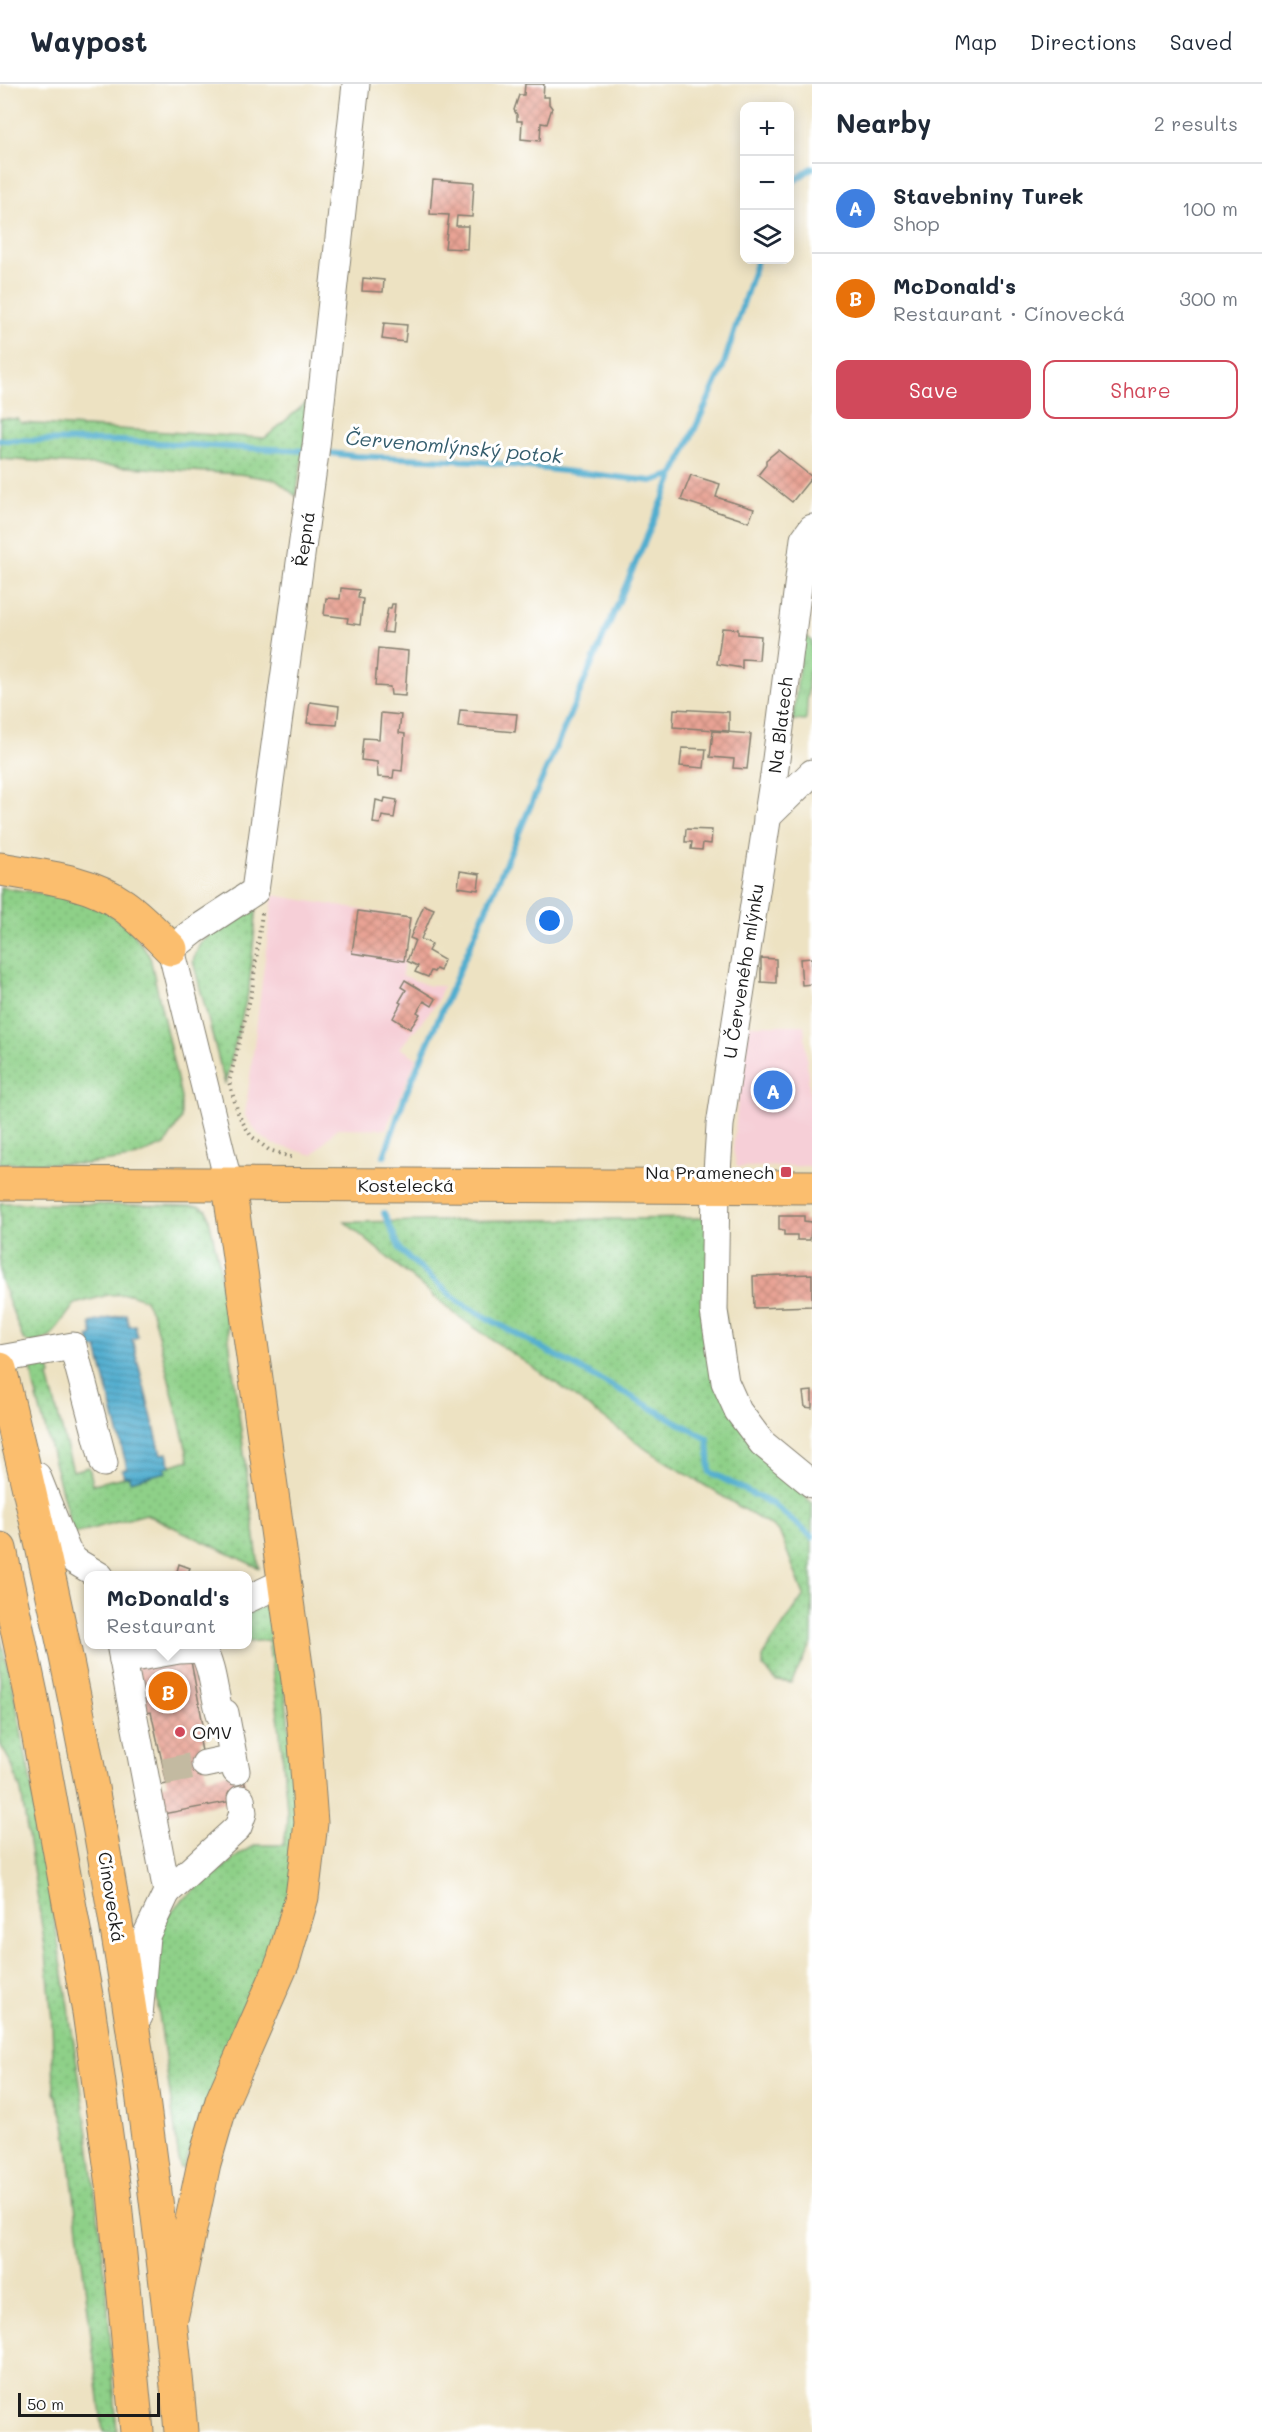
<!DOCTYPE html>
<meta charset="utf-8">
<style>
:root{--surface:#fff;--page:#f6f6f7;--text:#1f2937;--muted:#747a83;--line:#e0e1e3;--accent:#d1495b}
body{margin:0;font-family:Mali,sans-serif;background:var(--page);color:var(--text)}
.controls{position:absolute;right:18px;top:18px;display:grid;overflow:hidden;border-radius:12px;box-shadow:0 3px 15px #0003}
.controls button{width:54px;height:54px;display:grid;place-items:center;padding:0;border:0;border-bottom:2px solid var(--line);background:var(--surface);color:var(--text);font:30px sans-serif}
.scale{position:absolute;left:18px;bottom:15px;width:142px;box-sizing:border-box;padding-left:6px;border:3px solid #1c1c1c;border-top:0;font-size:16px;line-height:21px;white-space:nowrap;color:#1c1c1c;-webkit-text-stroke:4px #fff;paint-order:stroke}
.you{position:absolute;left:550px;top:837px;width:21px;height:21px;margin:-15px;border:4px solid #fff;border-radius:50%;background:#1a73e8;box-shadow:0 0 0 9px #1a73e833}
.badge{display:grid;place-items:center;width:39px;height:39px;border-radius:50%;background:var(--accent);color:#fff;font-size:20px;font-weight:700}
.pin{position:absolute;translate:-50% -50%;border:3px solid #fff;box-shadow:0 2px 6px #0006}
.popup{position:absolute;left:84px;top:1487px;width:168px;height:78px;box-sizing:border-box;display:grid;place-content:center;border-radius:12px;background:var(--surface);filter:drop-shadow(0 2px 4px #0005);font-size:20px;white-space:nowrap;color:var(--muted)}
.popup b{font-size:22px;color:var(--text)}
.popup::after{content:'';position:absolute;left:50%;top:100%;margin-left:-12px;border:12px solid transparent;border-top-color:var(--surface)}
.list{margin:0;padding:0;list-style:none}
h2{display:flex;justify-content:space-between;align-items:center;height:78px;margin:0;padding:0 24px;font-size:26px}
h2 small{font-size:20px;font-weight:400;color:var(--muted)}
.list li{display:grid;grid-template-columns:39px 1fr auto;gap:18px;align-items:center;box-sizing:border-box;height:90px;padding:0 24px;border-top:2px solid var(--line)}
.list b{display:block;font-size:22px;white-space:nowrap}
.list p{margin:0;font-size:20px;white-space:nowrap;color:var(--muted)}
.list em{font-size:20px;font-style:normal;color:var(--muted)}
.actions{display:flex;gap:12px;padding:18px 24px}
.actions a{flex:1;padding:14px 0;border:2px solid var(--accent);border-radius:12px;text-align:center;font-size:21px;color:var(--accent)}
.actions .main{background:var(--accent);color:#fff}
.icon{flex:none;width:33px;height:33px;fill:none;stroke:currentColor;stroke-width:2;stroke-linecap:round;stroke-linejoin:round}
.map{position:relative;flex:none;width:812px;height:2348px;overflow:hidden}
header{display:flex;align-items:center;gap:36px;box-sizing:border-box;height:84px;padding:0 30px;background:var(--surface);border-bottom:2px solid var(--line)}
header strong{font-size:28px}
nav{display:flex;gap:33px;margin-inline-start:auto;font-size:21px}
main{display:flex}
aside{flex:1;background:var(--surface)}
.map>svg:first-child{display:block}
</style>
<header>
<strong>Waypost</strong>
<nav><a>Map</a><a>Directions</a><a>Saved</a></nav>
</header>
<main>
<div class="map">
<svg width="812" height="2348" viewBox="0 0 812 2348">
<defs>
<pattern id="grass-dots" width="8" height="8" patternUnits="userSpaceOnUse" patternTransform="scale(1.5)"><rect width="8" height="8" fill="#8ed088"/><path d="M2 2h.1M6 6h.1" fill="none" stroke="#7ab275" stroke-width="1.8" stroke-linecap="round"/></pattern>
<pattern id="park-tufts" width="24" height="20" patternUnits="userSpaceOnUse" patternTransform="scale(1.5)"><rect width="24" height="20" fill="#8ed088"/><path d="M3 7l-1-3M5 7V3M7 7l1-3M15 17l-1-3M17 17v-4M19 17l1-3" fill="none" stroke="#7ab275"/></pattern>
<pattern id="water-rules" width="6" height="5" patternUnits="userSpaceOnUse" patternTransform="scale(1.5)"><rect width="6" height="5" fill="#51adcf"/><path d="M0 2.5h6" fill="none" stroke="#428ca7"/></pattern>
<pattern id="building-cross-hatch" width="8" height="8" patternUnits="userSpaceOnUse" patternTransform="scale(1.5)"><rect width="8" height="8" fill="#e8a394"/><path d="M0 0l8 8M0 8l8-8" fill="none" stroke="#c68c7f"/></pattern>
</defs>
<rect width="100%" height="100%" fill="#fff"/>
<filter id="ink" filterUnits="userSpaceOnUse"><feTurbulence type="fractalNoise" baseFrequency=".0167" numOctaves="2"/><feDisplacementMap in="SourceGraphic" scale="12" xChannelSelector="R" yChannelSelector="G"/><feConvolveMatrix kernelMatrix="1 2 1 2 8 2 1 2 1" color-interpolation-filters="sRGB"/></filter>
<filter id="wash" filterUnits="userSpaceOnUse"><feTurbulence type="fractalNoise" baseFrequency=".008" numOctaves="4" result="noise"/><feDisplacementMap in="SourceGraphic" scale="24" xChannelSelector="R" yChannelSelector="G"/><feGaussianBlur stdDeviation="1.35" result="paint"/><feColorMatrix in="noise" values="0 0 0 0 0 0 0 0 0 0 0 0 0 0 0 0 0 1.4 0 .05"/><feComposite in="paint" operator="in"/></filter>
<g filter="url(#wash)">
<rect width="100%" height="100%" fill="#ede2c2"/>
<g fill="#f6cfd7">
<path d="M273 811 410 834 402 891 429 902H443L437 919 400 964 417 974 386 1045 337 1044 313 1071 273 1060 259 1051 245 1032Z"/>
<path d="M745 941H804L812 1037V1082L737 1083 733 1066Z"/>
</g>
<g fill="url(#grass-dots)" stroke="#557652" stroke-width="1.5">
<path d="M312 314 296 412 276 396 239 390 0 375V334L18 335 21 339 265 354Z"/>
<path d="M0 803 90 817 129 843 150 873 181 1013V1035L165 1061 132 1074 85 1080 0 1079Z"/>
<path d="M257 822 249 905 225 1000 193 877 200 859 211 850Z"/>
<path d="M0 1119 199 1122 207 1126 219 1179 259 1484 146 1430 73 1450 34 1302 31 1283 47 1277 51 1291 48 1293 73 1387 89 1383 93 1400 129 1392 130 1397 166 1388 165 1383 189 1376 153 1231 144 1215 130 1210 108 1211 75 1220 50 1253 31 1260 23 1255 0 1194Z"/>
<path d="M705 1134 751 1361 812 1419V1559L791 1599 777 1597 763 1583V1571L804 1511 779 1447 647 1366 563 1304 459 1233 345 1138Z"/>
<path d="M274 1519 297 1707 295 1787 266 1887 200 2034 184 2084H180L153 1885 154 1856 166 1833 184 1815 240 1770 256 1761H283C290 1738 286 1715 284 1691 281 1646 274 1601 268 1556L248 1558V1528Z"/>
<path d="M0 1552 13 1604 42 1756 88 2050 106 2197 117 2348H103L65 2039 54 2008 52 1936 46 1869 21 1707 11 1679 0 1660Z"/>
</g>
<path fill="url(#park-tufts)" stroke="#557652" stroke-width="1.5" d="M803 549 812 557V584L809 587 806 637 793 636Z"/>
<path fill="url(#water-rules)" stroke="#366476" stroke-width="1.5" d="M126 1230 129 1242 135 1241 138 1253 132 1255 161 1370 167 1369 170 1382 165 1383 166 1388 130 1397 129 1392 124 1393 122 1386 127 1384 97 1264 91 1265 88 1253 93 1251 90 1239Z"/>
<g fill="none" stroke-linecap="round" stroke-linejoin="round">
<g stroke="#51adcf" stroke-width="6">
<path d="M790 100 812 84"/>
<path d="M0 356 120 357 308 367"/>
<path d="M321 368 355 372 475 377 652 397 674 390 722 286 757 176"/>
<path d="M384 1072 405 1012 674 390"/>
<path d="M384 1129 401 1167 460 1219 708 1355 710 1388 774 1421 812 1453"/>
</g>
</g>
<g id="blocks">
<g fill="url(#building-cross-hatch)">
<path d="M525 0H544L543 13H549V20L552 24 547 40 541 39 540 57 521 55 522 37H517V31L514 26 519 11H524Z"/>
<path d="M433 95 474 98 472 133 457 132 456 142H468L467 165 445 164 449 131 430 130Z"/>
<path d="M363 194 384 196 383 208 362 207Z"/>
<path d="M384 239 407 241 405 258 382 255Z"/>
<path d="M778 366 812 393 792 418 758 391 766 381V376Z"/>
<path d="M691 391 720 400 716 413 754 425 749 438 681 416Z"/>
<path d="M341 504 359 506 358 514 363 515 360 541 347 539 348 534 324 531 326 514 340 515Z"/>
<path d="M392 520H395L392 549 383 548 388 524H391Z"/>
<path d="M722 544 738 545V550L761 552 759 576 742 575V584L717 580Z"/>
<path d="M378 564 408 567 405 612 391 611 390 603 375 602Z"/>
<path d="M310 618 339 622 337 641 307 639Z"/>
<path d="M674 625 729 628V647L673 643Z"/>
<path d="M460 626 517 630 515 648 458 643Z"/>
<path d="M381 629 401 631 399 649 405 650 402 687 394 686 393 694 378 693 377 678 361 676 363 654 379 655Z"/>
<path d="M713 647 751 650 747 685 733 684 734 675 710 673Z"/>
<path d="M682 664 706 665 704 684 680 682Z"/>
<path d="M385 714 397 716 394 734 382 732 380 740 373 739 376 716 384 718Z"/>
<path d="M686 745 712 746 711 760 703 759 702 766 691 765 692 758H685Z"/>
<path d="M460 787 480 790 478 806 458 803Z"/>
<path d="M424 821 434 825 421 855 432 860 428 867 444 876 440 887 436 885 434 888 431 887 428 893 415 888 418 882 407 877 415 856 410 854Z"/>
<path d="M358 827 410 834 404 877 352 869Z"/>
<path d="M761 874 776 875V899L761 898Z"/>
<path d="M812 874V900L802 901 800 875Z"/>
<path d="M405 896 436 915 432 922 424 917 417 928 420 930 410 945 393 934 401 919 399 918 406 906 401 903Z"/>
<path d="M779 1132H804V1137L812 1138 810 1156H797V1151H784V1147L779 1146Z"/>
<path d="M812 1190V1222L754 1224 753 1192Z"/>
<path d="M812 1307V1324L805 1323 803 1308Z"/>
<path d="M179 1480 190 1484 187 1491H176Z"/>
<path d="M190 1572 206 1656 200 1657 207 1693 242 1686 248 1714 158 1731 152 1703 167 1700 151 1628 145 1629 136 1582Z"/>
</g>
</g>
</g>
<g filter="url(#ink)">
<use href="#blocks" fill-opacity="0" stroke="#847f6f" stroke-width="1.5"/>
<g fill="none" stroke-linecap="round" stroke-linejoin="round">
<path stroke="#c3baa1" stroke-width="27" stroke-dasharray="27 14" stroke-linecap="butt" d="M164 1688 205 1680"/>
<g stroke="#847f6f" stroke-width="29">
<g id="minor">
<path d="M812 444 804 455 774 691 720 1041 716 1104 714 1227 725 1298 738 1327 762 1359 812 1400"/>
<path d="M767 733 812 689"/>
<path d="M229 1101 171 865 194 847 255 807 316 362 356 0"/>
<path d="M0 1275 73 1262 104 1379"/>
<path d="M37 1392 67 1467 75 1477 100 1492"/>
<path d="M248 1515 284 1498"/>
<path d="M120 1560 167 1808 146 1852 139 1932"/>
<path d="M123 1576 179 1566 202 1565C217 1590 212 1622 228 1647"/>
<path d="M225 1629 236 1687"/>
<path d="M205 1680 233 1674"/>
<path d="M167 1808 238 1743 243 1729 241 1715"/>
</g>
</g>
<g stroke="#847f6f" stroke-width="35">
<path id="major" d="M0 1099 812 1103"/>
</g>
<g stroke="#847f6f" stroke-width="35">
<g id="highway">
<path d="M0 785C41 792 88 796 123 821 140 833 156 850 171 865"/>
<path d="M0 1285C66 1549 118 1814 152 2084 163 2172 174 2260 181 2348"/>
<path d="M0 1465 31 1610 89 1928 114 2108 137 2348"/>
<path d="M171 2235 204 2079 222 2017 283 1878 302 1813 311 1739 303 1632 229 1101"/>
</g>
</g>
<path stroke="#847f6f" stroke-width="4" stroke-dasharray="1.5 4.5" stroke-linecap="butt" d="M262 829 252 907 229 998 239 1032 251 1052 269 1066 294 1074"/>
<use href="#minor" stroke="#fff" stroke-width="27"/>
<use href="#major" stroke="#fbbe6e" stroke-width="33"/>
<use href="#highway" stroke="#fbbe6e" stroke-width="33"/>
</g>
</g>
<g fill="#d1495b" stroke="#fff" stroke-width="2">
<rect x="780" y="1082" width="12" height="12" rx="3"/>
<circle cx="180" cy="1648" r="6"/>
</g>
<g text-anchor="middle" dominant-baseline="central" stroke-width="6" stroke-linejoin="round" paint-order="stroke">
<g font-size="18" fill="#1c1c1c" stroke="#fff">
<text transform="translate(304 455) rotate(-82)">Řepná</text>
<text transform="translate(780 641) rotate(-83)">Na Blatech</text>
<text transform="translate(743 887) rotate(-81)">U Červeného mlýnku</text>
<text x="406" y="1101">Kostelecká</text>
<text transform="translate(112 1813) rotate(81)">Cínovecká</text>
</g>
<g font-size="18" fill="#1c1c1c" stroke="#fff" text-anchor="end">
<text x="774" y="1088">Na Pramenech</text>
<text x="192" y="1648" text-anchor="start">OMV</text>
</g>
<g font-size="20" font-style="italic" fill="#345d6d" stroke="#fff">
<text transform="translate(454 362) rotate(5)">Červenomlýnský potok</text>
</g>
</g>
</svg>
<div class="controls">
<button>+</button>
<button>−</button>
<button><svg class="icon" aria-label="layers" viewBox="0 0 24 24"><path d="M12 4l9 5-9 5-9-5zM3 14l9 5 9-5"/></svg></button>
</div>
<div class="scale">50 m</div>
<div class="you"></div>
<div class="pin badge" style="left:773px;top:1006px;background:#3f7fe0">A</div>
<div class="pin badge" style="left:168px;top:1607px;background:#e8710a">B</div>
<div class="popup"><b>McDonald's</b>Restaurant</div>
</div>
<aside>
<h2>Nearby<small>2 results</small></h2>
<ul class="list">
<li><span class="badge" style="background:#3f7fe0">A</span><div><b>Stavebniny Turek</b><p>Shop</p></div><em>100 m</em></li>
<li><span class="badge" style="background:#e8710a">B</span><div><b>McDonald's</b><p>Restaurant · Cínovecká</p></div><em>300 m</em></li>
</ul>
<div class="actions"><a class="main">Save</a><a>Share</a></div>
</aside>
</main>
